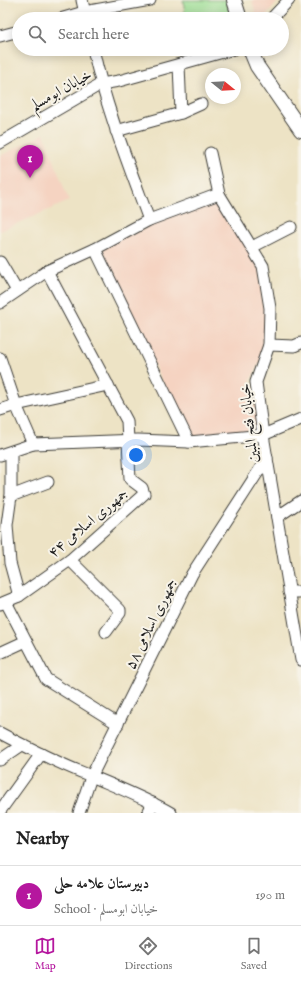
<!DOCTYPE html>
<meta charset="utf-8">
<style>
:root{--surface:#fff;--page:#f2f2f2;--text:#222;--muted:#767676;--line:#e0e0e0;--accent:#b5179e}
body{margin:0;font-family:"IM FELL English",Amiri,serif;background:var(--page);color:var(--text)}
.compass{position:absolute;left:205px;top:68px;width:36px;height:36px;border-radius:50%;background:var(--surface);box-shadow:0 2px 10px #0003;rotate:108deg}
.you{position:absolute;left:136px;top:455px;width:14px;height:14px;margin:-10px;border:3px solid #fff;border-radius:50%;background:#1a73e8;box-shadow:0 0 0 6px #1a73e833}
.badge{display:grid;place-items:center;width:26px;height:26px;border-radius:50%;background:var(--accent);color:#fff;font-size:13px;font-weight:700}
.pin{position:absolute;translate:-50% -33px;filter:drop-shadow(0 1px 2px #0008)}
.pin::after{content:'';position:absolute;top:21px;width:14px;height:12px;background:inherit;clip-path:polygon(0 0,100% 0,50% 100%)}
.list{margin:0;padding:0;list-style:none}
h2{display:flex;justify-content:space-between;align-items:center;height:52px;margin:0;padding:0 16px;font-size:17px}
h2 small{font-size:13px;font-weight:400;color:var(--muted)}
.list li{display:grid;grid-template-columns:26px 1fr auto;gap:12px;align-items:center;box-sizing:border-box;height:60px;padding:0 16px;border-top:1px solid var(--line)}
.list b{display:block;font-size:15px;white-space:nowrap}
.list p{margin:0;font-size:13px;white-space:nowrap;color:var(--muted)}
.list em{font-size:13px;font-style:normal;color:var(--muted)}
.icon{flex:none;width:22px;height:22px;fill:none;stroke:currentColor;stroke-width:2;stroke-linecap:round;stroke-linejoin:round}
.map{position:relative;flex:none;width:301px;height:813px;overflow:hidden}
.search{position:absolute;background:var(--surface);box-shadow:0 2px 10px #0003;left:12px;right:12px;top:12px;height:44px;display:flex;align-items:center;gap:10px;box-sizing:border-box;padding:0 14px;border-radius:22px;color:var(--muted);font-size:15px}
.sheet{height:112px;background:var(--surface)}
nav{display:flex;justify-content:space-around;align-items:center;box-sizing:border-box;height:56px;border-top:1px solid var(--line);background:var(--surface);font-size:11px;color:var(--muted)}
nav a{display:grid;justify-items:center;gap:2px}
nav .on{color:var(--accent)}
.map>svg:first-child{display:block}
</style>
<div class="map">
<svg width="301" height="813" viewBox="0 0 301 813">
<rect width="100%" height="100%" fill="#f7f3e8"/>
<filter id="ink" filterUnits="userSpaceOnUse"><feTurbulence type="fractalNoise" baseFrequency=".025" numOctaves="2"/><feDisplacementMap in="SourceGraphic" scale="8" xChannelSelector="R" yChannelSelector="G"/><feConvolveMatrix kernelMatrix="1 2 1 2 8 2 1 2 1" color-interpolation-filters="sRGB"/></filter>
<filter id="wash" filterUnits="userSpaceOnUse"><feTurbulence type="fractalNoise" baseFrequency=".012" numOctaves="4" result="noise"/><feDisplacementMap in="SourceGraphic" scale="16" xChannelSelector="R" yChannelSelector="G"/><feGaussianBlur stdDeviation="0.9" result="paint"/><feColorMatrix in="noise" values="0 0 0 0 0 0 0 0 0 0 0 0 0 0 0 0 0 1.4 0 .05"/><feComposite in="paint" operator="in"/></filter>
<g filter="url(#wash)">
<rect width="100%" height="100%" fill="#ede3c5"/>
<g fill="#f5d3c1">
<path d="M252 0H279L263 19H257Z"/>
<path d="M44 134 69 201 0 231V156Z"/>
<path d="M219 194 263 266 269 345 249 383 263 435 189 442 101 246Z"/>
</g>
<path fill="#9dde95" stroke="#5c7d58" d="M183 0H226L232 19H186Z"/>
</g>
<g filter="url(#ink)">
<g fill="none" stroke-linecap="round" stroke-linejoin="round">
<g stroke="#3b3a35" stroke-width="13">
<g id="minor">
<path d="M82 0 86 18"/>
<path d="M60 19 84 12 150 0"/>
<path d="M271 19 289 0"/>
<path d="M0 36 19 31"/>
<path d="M93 49C106 108 128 163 149 220"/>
<path d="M179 65 181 113"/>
<path d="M116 131 181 113 201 104"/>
<path d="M0 143 101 84 119 81 234 49"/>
<path d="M210 153 219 194 263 266 270 308 269 345 256 382 263 435 301 660"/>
<path d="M252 247 291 227"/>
<path d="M95 249 189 442"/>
<path d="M0 262 17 291"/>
<path d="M0 303 47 271 95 249 149 220 219 194"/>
<path d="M269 345 294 346 301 343"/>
<path d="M0 358 16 405 33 444"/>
<path d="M0 410 16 405 108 385"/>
<path d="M11 452V496L7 525 10 563 19 596"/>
<path d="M0 455 33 444 138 440 189 442 263 435 301 419"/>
<path d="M11 496 48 482"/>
<path d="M277 517 301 501"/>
<path d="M70 560 120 610V613L106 632"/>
<path d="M289 592H301"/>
<path d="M6 602 46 679 118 724"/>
<path d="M0 604 19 596 70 560 144 494 142 488 130 479 127 421 47 271"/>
<path d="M0 653 26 641"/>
<path d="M0 733C30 749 60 764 91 776 119 788 145 798 171 813"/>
<path d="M0 760 22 745"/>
<path d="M0 811 41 754"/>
<path d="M79 813 91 777 192 574 267 458"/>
<path d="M148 813 153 803"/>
</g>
</g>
<g stroke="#3b3a35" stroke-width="16">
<g id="major">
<path d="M234 0 240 19"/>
<path d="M250 49 257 66 301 130"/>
</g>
</g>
<use href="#minor" stroke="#fff" stroke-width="11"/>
<use href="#major" stroke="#fff" stroke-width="14"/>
</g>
</g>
<g text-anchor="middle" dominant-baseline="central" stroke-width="4" stroke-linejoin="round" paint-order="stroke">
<g font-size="15" fill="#1c1c1c" stroke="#f7f3e8">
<text transform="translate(61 90) rotate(-29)">خیابان ابومسلم</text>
<text transform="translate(249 423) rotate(-96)">خیابان فتح المبین</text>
<text transform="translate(88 523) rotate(-40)">جمهوری اسلامی ۴۴</text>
<text transform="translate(151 624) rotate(-64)">جمهوری اسلامی ۵۸</text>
</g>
</g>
</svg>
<svg class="compass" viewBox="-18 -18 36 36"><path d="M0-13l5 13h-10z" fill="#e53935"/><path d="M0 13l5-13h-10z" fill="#767676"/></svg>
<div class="you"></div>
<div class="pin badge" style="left:30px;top:178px">1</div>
<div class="search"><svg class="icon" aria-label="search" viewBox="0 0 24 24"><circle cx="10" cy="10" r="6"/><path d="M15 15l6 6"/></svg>Search here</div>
</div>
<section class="sheet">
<h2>Nearby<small></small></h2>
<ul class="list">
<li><span class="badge">1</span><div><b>دبیرستان علامه حلی</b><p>School · خیابان ابومسلم</p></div><em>190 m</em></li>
</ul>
</section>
<nav>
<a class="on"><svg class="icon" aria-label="map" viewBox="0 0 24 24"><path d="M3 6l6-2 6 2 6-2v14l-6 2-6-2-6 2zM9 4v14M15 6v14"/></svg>Map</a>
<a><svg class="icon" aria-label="directions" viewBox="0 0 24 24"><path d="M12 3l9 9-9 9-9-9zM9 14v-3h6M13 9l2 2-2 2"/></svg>Directions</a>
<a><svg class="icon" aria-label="saved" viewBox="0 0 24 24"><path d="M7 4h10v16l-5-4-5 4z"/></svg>Saved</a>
</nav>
